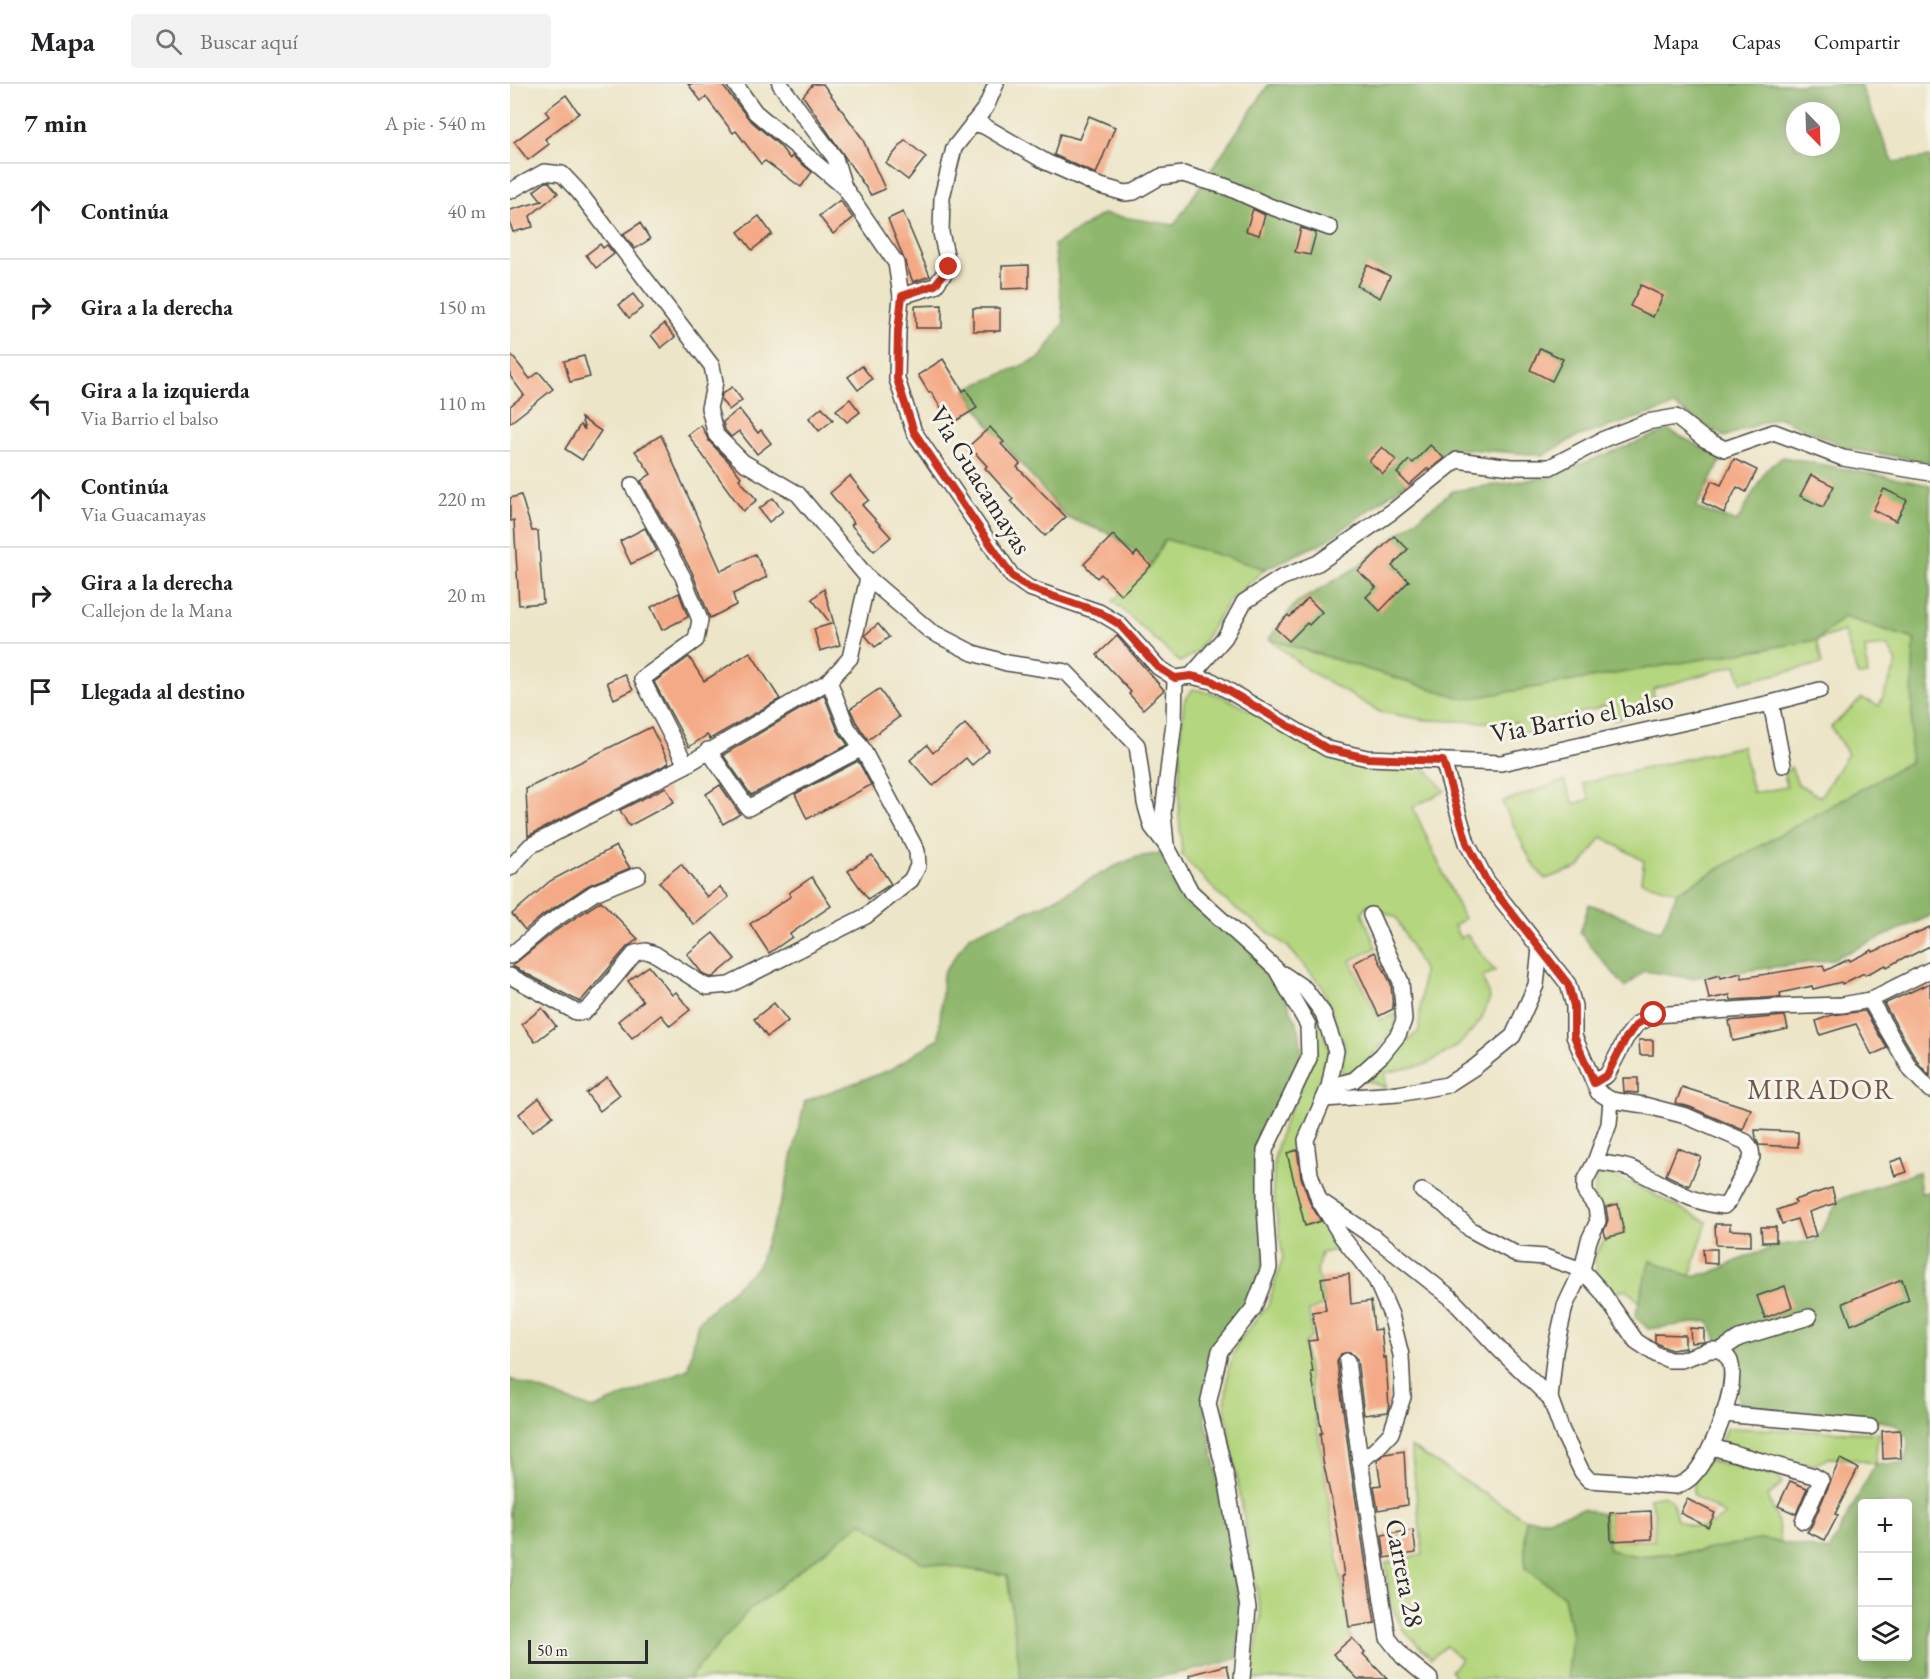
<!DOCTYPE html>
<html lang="es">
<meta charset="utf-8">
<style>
:root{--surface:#fff;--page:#f2f2f2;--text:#202124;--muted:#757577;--line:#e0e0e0}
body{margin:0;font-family:"EB Garamond",serif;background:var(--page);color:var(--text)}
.controls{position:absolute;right:18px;bottom:18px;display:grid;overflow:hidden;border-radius:6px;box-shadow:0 3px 15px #0003}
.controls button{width:54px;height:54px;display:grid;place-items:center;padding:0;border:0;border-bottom:2px solid var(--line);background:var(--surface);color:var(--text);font:30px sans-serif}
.compass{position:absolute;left:1276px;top:18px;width:54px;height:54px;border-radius:50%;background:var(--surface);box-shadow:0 3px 15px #0003;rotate:157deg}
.scale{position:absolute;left:18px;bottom:15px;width:120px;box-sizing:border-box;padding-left:6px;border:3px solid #2b2b2b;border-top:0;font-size:16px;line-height:21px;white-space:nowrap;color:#2b2b2b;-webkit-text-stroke:4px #f7f3e8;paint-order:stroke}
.stop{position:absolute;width:18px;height:18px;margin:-14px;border:4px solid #c8321e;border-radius:50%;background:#fff}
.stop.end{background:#c8321e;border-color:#fff;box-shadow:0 2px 6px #0008}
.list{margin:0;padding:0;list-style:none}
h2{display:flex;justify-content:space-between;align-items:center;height:78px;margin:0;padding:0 24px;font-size:26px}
h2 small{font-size:20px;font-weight:400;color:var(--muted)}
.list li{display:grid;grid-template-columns:39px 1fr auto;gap:18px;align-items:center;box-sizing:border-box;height:96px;padding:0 24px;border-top:2px solid var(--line)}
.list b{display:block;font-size:22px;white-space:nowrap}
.list p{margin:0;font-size:20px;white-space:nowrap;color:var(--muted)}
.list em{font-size:20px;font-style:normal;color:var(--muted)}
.icon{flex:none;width:33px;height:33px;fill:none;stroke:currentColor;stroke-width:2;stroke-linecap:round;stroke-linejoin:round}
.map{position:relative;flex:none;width:1420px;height:1595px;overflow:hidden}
header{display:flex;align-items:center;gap:36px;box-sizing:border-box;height:84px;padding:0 30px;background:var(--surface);border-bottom:2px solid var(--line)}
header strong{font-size:28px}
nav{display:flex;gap:33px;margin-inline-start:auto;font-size:21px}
.search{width:420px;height:54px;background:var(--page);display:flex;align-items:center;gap:15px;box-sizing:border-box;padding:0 21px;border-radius:6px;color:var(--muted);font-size:22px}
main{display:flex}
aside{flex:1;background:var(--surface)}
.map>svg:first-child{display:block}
</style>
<header>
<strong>Mapa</strong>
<div class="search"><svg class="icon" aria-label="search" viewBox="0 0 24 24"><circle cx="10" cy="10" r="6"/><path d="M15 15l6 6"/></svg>Buscar aquí</div>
<nav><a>Mapa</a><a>Capas</a><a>Compartir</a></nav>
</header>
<main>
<aside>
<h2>7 min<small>A pie · 540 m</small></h2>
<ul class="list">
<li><svg class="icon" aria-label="ahead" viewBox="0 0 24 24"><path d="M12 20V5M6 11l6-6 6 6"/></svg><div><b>Continúa</b></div><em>40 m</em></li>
<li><svg class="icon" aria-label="right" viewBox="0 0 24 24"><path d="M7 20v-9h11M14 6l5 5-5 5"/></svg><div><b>Gira a la derecha</b></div><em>150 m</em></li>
<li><svg class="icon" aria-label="left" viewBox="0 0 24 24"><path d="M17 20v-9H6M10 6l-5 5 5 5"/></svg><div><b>Gira a la izquierda</b><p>Via Barrio el balso</p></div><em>110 m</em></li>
<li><svg class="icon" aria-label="ahead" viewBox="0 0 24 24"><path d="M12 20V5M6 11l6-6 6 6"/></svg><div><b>Continúa</b><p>Via Guacamayas</p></div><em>220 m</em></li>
<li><svg class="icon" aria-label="right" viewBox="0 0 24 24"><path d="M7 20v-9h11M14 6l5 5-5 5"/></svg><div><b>Gira a la derecha</b><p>Callejon de la Mana</p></div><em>20 m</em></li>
<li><svg class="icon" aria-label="arrive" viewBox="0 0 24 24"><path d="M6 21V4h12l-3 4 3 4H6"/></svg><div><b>Llegada al destino</b></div></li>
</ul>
</aside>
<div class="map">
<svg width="1420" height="1595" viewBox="0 0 1420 1595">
<rect width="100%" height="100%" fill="#f7f3e8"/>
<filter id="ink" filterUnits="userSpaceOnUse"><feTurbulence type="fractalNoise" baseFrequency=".0167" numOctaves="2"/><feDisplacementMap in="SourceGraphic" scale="12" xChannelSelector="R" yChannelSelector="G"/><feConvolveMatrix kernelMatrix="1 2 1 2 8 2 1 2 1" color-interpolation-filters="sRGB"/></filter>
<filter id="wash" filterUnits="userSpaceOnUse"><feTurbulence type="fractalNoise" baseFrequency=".008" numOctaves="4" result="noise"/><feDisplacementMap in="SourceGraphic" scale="24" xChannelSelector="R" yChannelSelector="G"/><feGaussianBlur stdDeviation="1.35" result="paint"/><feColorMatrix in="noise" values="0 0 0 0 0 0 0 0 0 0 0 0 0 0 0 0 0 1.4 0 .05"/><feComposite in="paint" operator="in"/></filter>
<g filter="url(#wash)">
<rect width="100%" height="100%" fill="#ece5c7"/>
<g fill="#b4d67e" stroke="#708054" stroke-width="1.5">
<path d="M659 447 755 485 717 519 687 568 670 578 603 517 641 482Z"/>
<path d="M1334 533 1404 555 1401 678 1167 808 1131 797 1134 777 1092 753 1070 783 1035 795 1021 777 992 718 1054 697 1064 720 1080 715 1073 699 1232 662 1243 709 1277 703 1274 690 1281 683 1288 700 1310 713 1338 670 1321 643 1352 614 1369 622 1387 579 1378 562 1355 564 1358 591 1348 592 1334 547 1307 556 1312 580 1231 598 1226 581 1143 605 1145 623 1104 636 1095 622 1043 636 1042 643 1008 651 1007 639 916 636 870 628 796 585 759 555 955 615 1306 556Z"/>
<path d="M683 605 712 612 844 681 915 684 935 707 903 723 954 835 944 842 950 854 957 851 985 887 972 893 980 914 971 936 948 962 917 980 875 989 876 1004 853 995 909 947 913 886 886 833 857 821 852 828 866 864 840 877 870 936 887 930 883 948 850 985 831 991 835 962 812 902 778 863 712 814 672 771 669 731 670 658 674 617Z"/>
<path d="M781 893 804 919 819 964 816 996 804 1017 791 1055 794 1088 783 1090 796 1141 813 1137 832 1165 811 1169 807 1187 815 1221 799 1227 802 1252 794 1260 842 1562 867 1595H741L751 1532 715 1325 718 1287 727 1260 758 1221 773 1173 763 1109 764 1076 772 1044 807 968 802 937Z"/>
<path d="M1092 1089C1129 1100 1162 1121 1197 1138L1180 1192 1140 1176 1129 1218 1117 1205 1097 1212 1091 1205 1084 1172 1096 1154 1114 1149 1108 1120 1089 1125 1084 1114 1086 1094Z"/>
<path d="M1216 1344 1368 1349 1365 1380 1344 1375 1318 1374 1306 1380 1288 1381 1211 1359Z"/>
<path d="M901 1363 1015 1435V1484L1054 1512 1062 1552 1058 1590 1060 1595H946L941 1587 951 1575 936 1562 921 1574 894 1547 880 1519 876 1479 913 1470Z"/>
<path d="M1194 1375 1269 1393 1272 1399 1258 1413 1267 1434 1271 1459 1128 1472 1099 1466 1093 1430 1100 1429 1101 1456 1144 1457 1145 1429 1139 1414 1153 1411 1162 1417 1167 1436C1190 1447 1195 1446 1215 1431L1183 1411V1403Z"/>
<path d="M351 1438 411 1478 497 1491 511 1595H178L238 1527Z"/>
</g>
<g fill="#8fb76d" stroke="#5d714c" stroke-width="1.5" fill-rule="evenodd">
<path d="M759 0H1350L1383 78 1420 73V378L1340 365 1268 333 1214 353 1165 322 1066 353 1034 371 944 364 816 457 755 485 655 455 641 482 603 451 556 433 480 343 456 305 530 274 554 239 544 161 593 130 664 141ZM1285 27H1321V63H1285Z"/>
<path d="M1158 346 1212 374 1186 424 1227 438 1257 384 1273 373 1420 401V832L1320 876 1180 894 1134 887 1115 903 1070 849 1079 820 1151 847 1167 808 1400 678 1404 555 1334 533 1307 556 955 615 759 555 785 520 844 485 943 407 1038 393Z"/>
<path d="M653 769 738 862 747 879 773 908 789 945 793 978 757 1044 747 1089 755 1169 752 1185 735 1222 698 1269 695 1333 716 1430 731 1529 728 1574 694 1584 638 1595H511L497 1491 411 1478 352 1438 238 1527 178 1595H0V1295L83 1325 178 1285 188 1238 248 1182 274 1109 295 1017 382 985 429 954 433 890 459 852 537 819 603 783 627 773Z"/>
<path d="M1408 1088 1411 1109 1420 1108V1595H1060L1058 1590 1062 1552 1054 1512 1015 1484V1435H1038L1072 1425 1093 1430 1099 1466 1128 1472 1184 1468 1253 1455 1319 1467 1365 1380 1395 1379 1399 1355 1386 1340 1339 1331 1252 1327 1228 1321 1226 1277 1208 1258 1199 1237 1138 1245 1125 1232 1140 1176 1180 1192 1201 1189 1236 1173 1270 1161 1305 1157 1330 1115ZM1352 1420H1398V1572H1352Z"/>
</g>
<g id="blocks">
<g fill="#f4aa86">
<path d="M178 0H213L212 1 239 35 270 62 280 75 282 72 302 88 291 103 255 77 251 80 226 47 223 49 196 13 191 17Z"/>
<path d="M303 0H313L352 54 375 105 361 111 293 12Z"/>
<path d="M56 11 69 29 35 55 39 60 18 76 4 58 39 32 35 27Z"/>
<path d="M579 32 605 43 586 90 544 71 550 50 569 55Z"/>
<path d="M395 56 416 73 398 96 376 79Z"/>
<path d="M36 98H39L48 109 20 132 23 143 3 148 0 139V126L32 117 24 107Z"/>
<path d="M330 116 343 134 323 150 309 132Z"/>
<path d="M743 125 755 131 749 151 736 147Z"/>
<path d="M393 128 420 192 403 198 378 135Z"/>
<path d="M249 132 262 150 242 166 228 148Z"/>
<path d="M130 139 140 155 125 165 113 150Z"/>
<path d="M791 144 806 149 800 171 785 168Z"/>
<path d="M90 160 93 164 97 161 104 170 86 184 76 171Z"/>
<path d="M519 181V204L492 205V182Z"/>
<path d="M857 181 880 192 870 214 847 202Z"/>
<path d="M1131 201 1153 212 1143 233 1120 222Z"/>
<path d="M123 210 133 223 119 234 109 221Z"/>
<path d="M432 221V244H406L405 222Z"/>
<rect x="463" y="224" width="27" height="23"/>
<path d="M154 240 165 253 151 264 141 251Z"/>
<path d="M1030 264 1053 275 1042 297 1020 286Z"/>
<path d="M0 269 20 295 29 288 43 305 0 339V322L14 311 0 292Z"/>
<path d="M74 272 80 293 60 298 54 277Z"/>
<path d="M433 275 453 307 456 305 467 324 441 340 421 308 419 309 408 291Z"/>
<path d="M352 282 362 295 348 306 338 293Z"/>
<path d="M222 303 232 316 219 326 211 316 212 310Z"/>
<path d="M340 315 350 328 337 338 326 326Z"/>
<path d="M312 323 323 336 309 347 299 334Z"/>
<path d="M229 325 248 349 251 346 261 359 247 370 229 347 221 353 215 346 213 338Z"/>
<path d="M71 334 91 347 72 376 55 365 70 341 75 346Z"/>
<path d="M191 341 199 357 219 378 231 393 229 395 247 416 233 427 178 351Z"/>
<path d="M480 343 494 358 491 360 510 380 507 383 556 433 535 452 501 417 503 415 475 384 477 382 459 362Z"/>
<path d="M151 351 211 487 245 470 257 493 223 510 226 521 200 534 182 488 131 397 141 390 125 367Z"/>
<path d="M920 361 934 374 919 386 918 384 899 401 887 389 899 376 903 379Z"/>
<path d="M872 363 886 376 873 390 859 377Z"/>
<path d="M1224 375 1247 386 1236 408 1227 403 1214 429 1192 418 1202 397 1211 401Z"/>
<path d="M1301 391 1324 402 1313 423 1290 412Z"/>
<path d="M340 392 359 416 352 421 381 453 364 467 341 441 344 439 320 409Z"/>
<path d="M1374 405 1397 416 1386 437 1363 426Z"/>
<path d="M11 411 22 447H28L33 519 9 521 4 436 0 437V414Z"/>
<path d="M263 414 273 427 259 438 249 425Z"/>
<path d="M135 444 147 467 121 480 110 457Z"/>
<path d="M603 451 624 472 627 468 641 482 611 511 591 490 587 494 574 480Z"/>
<path d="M884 452 898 465 882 482 899 497 870 527 856 513 866 503 848 487Z"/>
<path d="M314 505 330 561 310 567 304 545 321 540 302 515Z"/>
<path d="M169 509 178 533 152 546 141 523Z"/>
<path d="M798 514 812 528 799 541 797 539 779 557 765 544 778 531 780 533Z"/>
<path d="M368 540 379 553 365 563 355 551Z"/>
<path d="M607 552 654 606 633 625 619 610 621 608 587 571Z"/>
<path d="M240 568 270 615 200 655 197 651 179 663 144 598 179 573 194 597Z"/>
<path d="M114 590 123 606 104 615 97 598Z"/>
<path d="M369 605 389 633 358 656 346 638 340 625Z"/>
<path d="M314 611 328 647 338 661 241 711 213 671Z"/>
<path d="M455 640 479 666 462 681 456 674 423 702 400 676 417 661 423 669Z"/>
<path d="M141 643 159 679 18 752 16 705Z"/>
<path d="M348 677 361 701 297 735 285 710Z"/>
<path d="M210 701 230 730 213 740 196 710Z"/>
<path d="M156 703 164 718 119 742 110 726Z"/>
<path d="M106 762 120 784 79 801 33 831 15 846 2 830 40 797Z"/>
<path d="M362 771 381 800 358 815 338 787Z"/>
<path d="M171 780 197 813 210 803 219 813 184 841 149 798Z"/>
<path d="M302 793 321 822 280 850 282 853 259 869 240 840 281 812 279 809Z"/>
<path d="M91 817 128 855 117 863 70 918 2 882 45 847Z"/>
<path d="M1420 843V862L1396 874 1395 873 1377 883 1376 881 1355 891 1354 889 1332 900 1331 898 1303 905 1302 902 1270 909 1271 913 1221 916 1220 911 1199 915 1195 895 1210 891 1211 894 1231 889 1232 894 1313 881 1315 887 1339 875 1340 877 1362 866 1363 868Z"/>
<path d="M203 849 225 875 203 893H199L192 889 177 870Z"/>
<path d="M865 868 881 900 883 925 869 932 844 879Z"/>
<path d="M139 882 162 911 166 908 180 926 160 942 151 931 122 954 108 937 133 917 118 897Z"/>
<path d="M1420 899V992L1409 980 1374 920Z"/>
<path d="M264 919 278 937 257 953 244 935Z"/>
<path d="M32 924 46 942 25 958 12 940Z"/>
<path d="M1355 927 1377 964 1362 971 1346 940 1310 951 1306 937 1322 931Z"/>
<path d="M1275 932 1278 945 1223 957 1219 937Z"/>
<path d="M1129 956H1143V971H1130Z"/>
<path d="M97 993 110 1011 90 1027 76 1009Z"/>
<path d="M1113 994H1128V1009L1114 1008Z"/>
<path d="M1172 1003 1241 1025 1233 1046 1180 1023 1166 1019Z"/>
<path d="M29 1014 43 1032 22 1048 9 1030Z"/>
<path d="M1245 1046 1288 1048V1063L1249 1061 1246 1055Z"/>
<path d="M1167 1064 1191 1073 1179 1102 1156 1091Z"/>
<path d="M787 1066 791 1093 800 1119 811 1137 795 1142 777 1069Z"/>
<path d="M1392 1074 1397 1088 1385 1092 1380 1078Z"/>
<path d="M1322 1104 1326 1119 1299 1128 1306 1152 1294 1155 1287 1135 1272 1140 1267 1126 1286 1119 1284 1116Z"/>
<path d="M1108 1120 1114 1149 1096 1154 1094 1147 1098 1136 1096 1123Z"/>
<path d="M1205 1140H1220V1146L1241 1147V1162L1206 1161Z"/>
<path d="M1251 1143H1266V1158H1252Z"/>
<path d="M1193 1165H1207V1180L1194 1179Z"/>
<path d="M839 1190 841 1220 861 1217 864 1246 871 1245 874 1274 876 1273 879 1325 878 1328 854 1331 847 1275 840 1268 831 1270 827 1278 840 1378 865 1539 839 1543 832 1492H834L825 1433 813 1377 810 1349H812L801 1288H803L798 1257 807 1256 802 1228 816 1226 811 1194Z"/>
<path d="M1392 1195 1399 1216 1341 1241 1333 1219Z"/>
<path d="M1275 1202 1282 1223 1255 1234 1247 1212Z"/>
<path d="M1180 1244 1194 1245V1258L1181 1259Z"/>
<path d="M1145 1250 1175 1251V1264L1161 1266 1152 1262 1145 1258Z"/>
<path d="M1390 1346 1391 1374 1373 1375 1372 1347Z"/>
<path d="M894 1367 897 1421 868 1426 864 1402 871 1401 867 1377 875 1370Z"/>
<path d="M1330 1375 1348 1384 1325 1430 1328 1431 1315 1456 1297 1448 1302 1441Z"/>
<path d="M1280 1397 1297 1404 1286 1430 1268 1422Z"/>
<path d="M1177 1415 1205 1429 1198 1443 1170 1429Z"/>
<path d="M1141 1427 1142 1455 1101 1457 1100 1429Z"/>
<path d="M903 1446 906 1469 875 1474 872 1451Z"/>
<path d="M842 1554 855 1568 853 1570 877 1595H848L823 1570Z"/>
<path d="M717 1581 720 1595H680V1591Z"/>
</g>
</g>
</g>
<g filter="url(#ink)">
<use href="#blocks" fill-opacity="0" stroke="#484742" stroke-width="1.5"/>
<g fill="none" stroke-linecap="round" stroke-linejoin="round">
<g stroke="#484742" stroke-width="18">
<g id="minor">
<path d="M225 0 245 28 334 103 386 179 391 212 388 247 387 295 404 348 502 492 519 504 589 528 609 540 648 583 665 594 681 592 702 597 818 665 857 674 991 679 1261 619 1310 606"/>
<path d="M270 0 325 74 334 103"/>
<path d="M463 39 474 42 536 78 587 101 615 109 624 108 650 93 673 90 717 103 759 122 820 144"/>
<path d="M0 107 34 88 52 90 68 107 202 282 205 298 199 324 206 351 233 378 288 410 358 494 420 547 463 569 497 579 556 588 627 661 635 719 642 743 656 761"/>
<path d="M391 212 425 202 439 183 431 149 432 113 444 64 476 23 486 0"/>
<path d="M122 401 173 493 190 536 186 556 132 595 176 681"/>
<path d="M681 592 715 553 734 518 771 494 808 479 883 427 947 376 1001 383H1040L1094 355 1137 338 1166 333 1194 355 1215 365 1264 348 1333 374 1420 389"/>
<path d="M665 594 664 638 653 729 656 761 681 808 766 885 798 941 799 974 755 1066V1123L759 1184 743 1225 710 1267 698 1320 716 1393 738 1524 732 1595"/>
<path d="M1261 619 1273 681"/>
<path d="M198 666 238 724 352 664"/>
<path d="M933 677 957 759 976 796 1058 900 1064 922V952L1088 1008 1101 1016 1099 1040 1085 1078 1075 1097V1108L1086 1123 1088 1137 1079 1156 1072 1186 1055 1222 1045 1267 1040 1314"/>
<path d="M0 784 20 762 176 681 319 597 340 574 358 494"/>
<path d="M0 872 39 839 84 809 128 791"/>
<path d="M773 890 795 905 813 929 826 967 819 1003 796 1056 800 1090 809 1116 832 1153 866 1196 881 1231 891 1271 893 1313 881 1349 865 1366 850 1377"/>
<path d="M0 892 66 928H74L81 922 125 869 136 867 145 870 197 903 219 901 356 832 401 796 408 782 407 767 352 664 337 643 319 597"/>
<path d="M1360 916 1401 986 1420 1006"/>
<path d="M1084 998 1097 991 1116 954 1127 940 1144 931 1266 923 1332 921 1360 916 1420 886"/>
<path d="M819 1003 844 996 872 971 888 951 894 936 891 898 861 831"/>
<path d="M814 1015 888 1010 937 1001 965 983 1003 952 1026 901 1030 865"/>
<path d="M1085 1078C1097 1080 1111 1081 1122 1085 1152 1098 1181 1120 1214 1122L1219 1117 1242 1073 1241 1066 1236 1058 1176 1032 1134 1021 1101 1016"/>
<path d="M809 1116 868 1156 940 1213 991 1267 1040 1314 1052 1347 1072 1388 1079 1396 1166 1402C1173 1399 1180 1396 1185 1389 1202 1369 1229 1302 1220 1277 1218 1273 1213 1269 1211 1266H1200L1171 1276H1159L1147 1271 1126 1257 1092 1208 1072 1186 1035 1173 1008 1171 961 1146 933 1120 912 1107"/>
<path d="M1211 1266 1229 1254 1299 1233"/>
<path d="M837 1277 850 1377 878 1554 893 1573 920 1595"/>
<path d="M1213 1330 1360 1343"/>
<path d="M1202 1363 1304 1392 1311 1396 1293 1437"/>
</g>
</g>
<use href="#minor" stroke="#fff" stroke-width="15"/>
</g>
</g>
<g fill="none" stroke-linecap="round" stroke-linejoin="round" filter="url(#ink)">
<path stroke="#c8321e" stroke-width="8" d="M439 183 425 201 392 212 388 247 387 295 404 348 502 492 519 504 589 528 609 540 648 583 665 594 681 592 702 597 818 665 857 674 933 677 957 759 976 796 1058 900 1064 922V952L1084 999 1097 991 1116 954 1127 940 1144 931"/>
</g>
<g text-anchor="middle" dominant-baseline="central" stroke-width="6" stroke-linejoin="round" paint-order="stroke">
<g font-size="27" fill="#2b2b2b" stroke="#f7f3e8">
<text transform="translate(471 396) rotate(58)">Via Guacamayas</text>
<text transform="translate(1072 632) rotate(-11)">Via Barrio el balso</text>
<text transform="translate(895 1489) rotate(79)">Carrera 28</text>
</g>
<g font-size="28" letter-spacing="1.5" fill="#71574b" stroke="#f7f3e8">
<text x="1311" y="1005">MIRADOR</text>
</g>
</g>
</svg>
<div class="controls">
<button>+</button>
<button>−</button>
<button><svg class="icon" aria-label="layers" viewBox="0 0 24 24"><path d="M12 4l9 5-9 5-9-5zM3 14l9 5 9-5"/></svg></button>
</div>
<svg class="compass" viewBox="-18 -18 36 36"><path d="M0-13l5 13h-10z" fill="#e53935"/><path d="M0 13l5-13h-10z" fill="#757577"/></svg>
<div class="scale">50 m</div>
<div class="stop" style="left:1144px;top:931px"></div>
<div class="stop end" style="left:439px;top:183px"></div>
</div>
</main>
